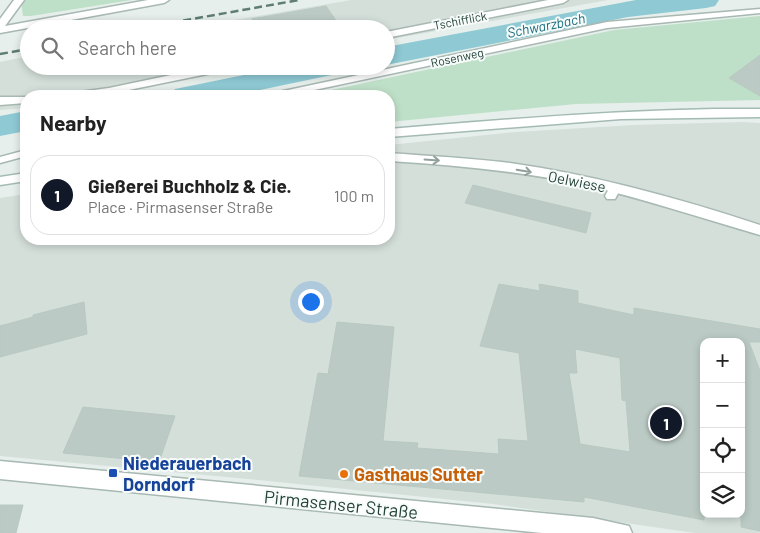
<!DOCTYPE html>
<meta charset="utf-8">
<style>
:root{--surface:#fff;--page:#f6f6f6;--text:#222;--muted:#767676;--line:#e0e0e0;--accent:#111827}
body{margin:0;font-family:Barlow,sans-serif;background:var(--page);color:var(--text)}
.controls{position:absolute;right:15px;bottom:15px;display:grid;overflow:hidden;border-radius:10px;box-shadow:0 2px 8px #0003}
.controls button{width:45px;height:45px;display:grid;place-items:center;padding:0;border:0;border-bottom:1px solid var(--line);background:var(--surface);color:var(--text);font:25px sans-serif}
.you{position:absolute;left:310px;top:301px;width:18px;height:18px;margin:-12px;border:4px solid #fff;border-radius:50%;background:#1a73e8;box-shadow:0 0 0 8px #1a73e833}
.badge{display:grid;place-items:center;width:32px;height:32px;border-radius:50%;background:var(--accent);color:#fff;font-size:16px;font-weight:700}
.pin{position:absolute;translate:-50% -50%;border:2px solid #fff;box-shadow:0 1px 5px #0006}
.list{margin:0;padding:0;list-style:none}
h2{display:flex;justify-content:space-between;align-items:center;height:65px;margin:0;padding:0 20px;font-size:21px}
h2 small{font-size:16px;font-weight:400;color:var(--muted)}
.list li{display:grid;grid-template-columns:32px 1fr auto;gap:15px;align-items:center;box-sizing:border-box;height:80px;margin:0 10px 10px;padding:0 10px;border:1px solid var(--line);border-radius:20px}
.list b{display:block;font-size:19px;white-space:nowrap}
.list p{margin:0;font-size:16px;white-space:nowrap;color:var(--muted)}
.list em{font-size:16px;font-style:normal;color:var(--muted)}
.icon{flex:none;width:28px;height:28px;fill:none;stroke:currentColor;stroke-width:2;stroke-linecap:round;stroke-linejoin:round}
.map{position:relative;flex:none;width:760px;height:533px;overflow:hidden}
.search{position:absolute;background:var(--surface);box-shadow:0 2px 8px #0003;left:20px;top:20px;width:375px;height:55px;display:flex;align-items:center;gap:12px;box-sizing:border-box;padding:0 18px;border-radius:28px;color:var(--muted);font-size:19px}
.panel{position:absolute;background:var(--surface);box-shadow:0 2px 8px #0003;left:20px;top:90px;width:375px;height:155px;border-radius:20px}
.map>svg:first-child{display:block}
</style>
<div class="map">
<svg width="760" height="533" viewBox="0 0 760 533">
<rect width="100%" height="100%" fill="#e6efeb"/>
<g fill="#d4dfda" fill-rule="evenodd">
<path d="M351 0H608L386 40V29H182Z"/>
<path d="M29 56V66H252L100 96H26V108L0 110V62Z"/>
<path d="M741 122 760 123V533H695L493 504 258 480 0 456V198L26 194V239H389V145L515 132 634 125ZM704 342H741V514H704Z"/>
</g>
<g fill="#bfe0c8">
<path d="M21 0H132L31 16H23Z"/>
<path d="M760 16V100L576 104 389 122V96H303L614 30Z"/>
</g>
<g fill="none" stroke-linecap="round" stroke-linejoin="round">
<g fill="#8ec9d4" fill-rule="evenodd">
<path d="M636 0H719L715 6 706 8 628 17 386 65V47Z"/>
<path d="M288 66H350L346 72 231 96H170L175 89Z"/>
<path d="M26 111V131L0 136V116Z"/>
</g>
</g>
<g fill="#bbcac4" stroke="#b8c9c2" fill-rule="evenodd">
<path d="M326 6 337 22 302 29H253L252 19Z"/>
<path d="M760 55V96L729 78Z"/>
<path d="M473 185 591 213 586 233 465 203Z"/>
<path d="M499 284 540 291 539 284 578 291V303L634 315V308L760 329V342H749L760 371V531L741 527V342H704V520L584 497V502L299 476 318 373 328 374 337 322 394 327 383 441 418 443 417 448 499 454 498 439 528 441 519 353 480 346ZM575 349 620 358 622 400 626 401 630 452 580 444 569 373H577Z"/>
<path d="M84 302 87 334 0 357V326L33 317V315Z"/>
<path d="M83 407 175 416 159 462 63 453Z"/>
<path d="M0 505H23L16 533H0Z"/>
</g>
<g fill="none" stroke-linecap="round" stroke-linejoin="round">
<g stroke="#a8b8b2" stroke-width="3">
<g id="service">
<path d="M760 9V13L607 28 286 96H269L274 93 607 22Z"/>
<path d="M26 150V156L0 163V157Z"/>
<path d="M615 184 621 188 615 199H607L605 196 611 185Z"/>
</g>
</g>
<g stroke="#a8b8b2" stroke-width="3">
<g id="minor">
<path d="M548 0H568L563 3 386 38V32Z"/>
<path d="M214 66H237L232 69 109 94 66 96 72 93 109 88Z"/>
<path d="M0 97H26V103L0 105Z"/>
<path d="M389 153C429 156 470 158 510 163 595 175 678 198 760 225V235C702 218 644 199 585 185 520 171 455 165 389 161Z"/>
</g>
</g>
<g stroke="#a8b8b2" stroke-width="3">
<g id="tertiary">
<path d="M14 0H24L5 26 148 0H169L164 3 0 33V19Z"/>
<path d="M0 461 593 518 629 526 632 533H542L0 479Z"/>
</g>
</g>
<g stroke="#a4bbb3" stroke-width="3">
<g id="secondary">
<path d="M714 109H760V117L621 119 389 137V129C497 120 605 111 714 109Z"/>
<path d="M26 173V181L0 185V177Z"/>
</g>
</g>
<use href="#service" fill="#fff" fill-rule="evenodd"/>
<use href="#minor" fill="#fff" fill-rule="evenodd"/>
<use href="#tertiary" fill="#fff" fill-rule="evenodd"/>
<use href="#secondary" fill="#fff" fill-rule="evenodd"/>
<g stroke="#5f7d75" stroke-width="2.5" stroke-dasharray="8 4" stroke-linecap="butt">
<path d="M136 29 299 0"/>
<path d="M0 54 29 49"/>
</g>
</g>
<defs><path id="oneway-shaft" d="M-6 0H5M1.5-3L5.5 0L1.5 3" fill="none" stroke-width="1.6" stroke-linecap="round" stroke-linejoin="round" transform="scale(1.25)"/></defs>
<g stroke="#92a09c">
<use href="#oneway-shaft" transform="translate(432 160) rotate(4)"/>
<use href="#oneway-shaft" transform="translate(524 171) rotate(10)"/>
</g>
<rect fill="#1a4fb4" stroke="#f7fbf9" stroke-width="2" x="108" y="468" width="10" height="10" rx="2.5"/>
<circle fill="#e8710a" stroke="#f7fbf9" stroke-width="2" cx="344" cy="474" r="5"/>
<g text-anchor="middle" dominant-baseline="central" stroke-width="4" stroke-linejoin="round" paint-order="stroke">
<g font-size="12" fill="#24423a" stroke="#f7fbf9">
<text transform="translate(460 20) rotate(-11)">Tschifflick</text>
<text transform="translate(457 57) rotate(-12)">Rosenweg</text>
</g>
<g font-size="14" font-style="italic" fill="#1c6f80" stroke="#f7fbf9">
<text transform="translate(546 25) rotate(-11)">Schwarzbach</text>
</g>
<g font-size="15" fill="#24423a" stroke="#f7fbf9">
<text transform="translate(577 181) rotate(11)">Oelwiese</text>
</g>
<g font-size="18" font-weight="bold" fill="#164399" stroke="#f7fbf9" text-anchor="start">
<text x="123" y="463">Niederauerbach<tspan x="123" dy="21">Dorndorf</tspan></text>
</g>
<g font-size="18" font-weight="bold" fill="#c56008" stroke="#f7fbf9" text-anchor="start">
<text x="354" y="474">Gasthaus Sutter</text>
</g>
<g font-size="18" fill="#24423a" stroke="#f7fbf9">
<text transform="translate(341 504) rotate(6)">Pirmasenser Straße</text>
</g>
</g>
</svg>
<div class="controls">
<button>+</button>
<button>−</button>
<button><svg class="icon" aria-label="locate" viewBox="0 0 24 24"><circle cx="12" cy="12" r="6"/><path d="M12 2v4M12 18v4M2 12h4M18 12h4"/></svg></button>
<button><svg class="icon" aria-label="layers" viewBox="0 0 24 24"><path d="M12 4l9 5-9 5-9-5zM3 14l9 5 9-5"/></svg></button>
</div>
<div class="you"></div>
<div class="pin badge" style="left:666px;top:423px">1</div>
<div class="search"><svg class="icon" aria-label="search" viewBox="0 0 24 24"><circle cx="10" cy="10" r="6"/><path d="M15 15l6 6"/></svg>Search here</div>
<section class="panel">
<h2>Nearby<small></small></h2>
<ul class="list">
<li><span class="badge">1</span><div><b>Gießerei Buchholz &amp; Cie.</b><p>Place · Pirmasenser Straße</p></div><em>100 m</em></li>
</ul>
</section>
</div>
